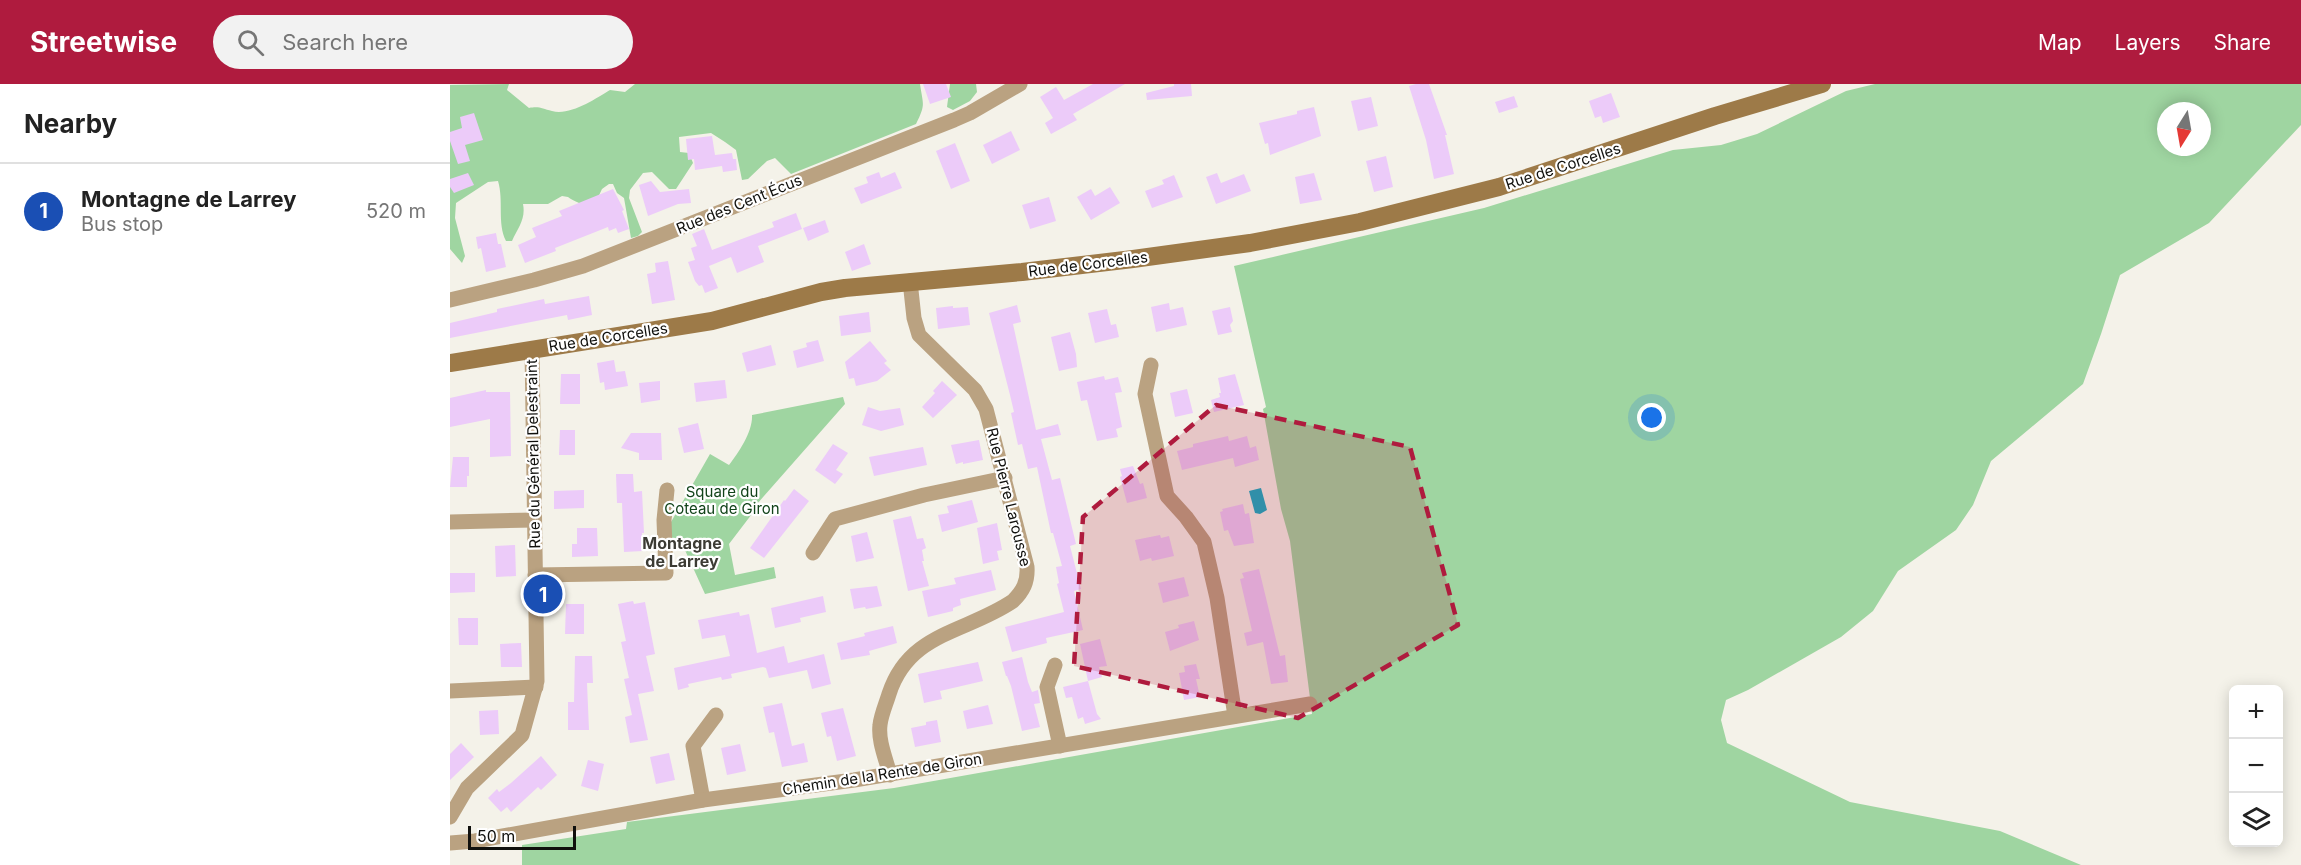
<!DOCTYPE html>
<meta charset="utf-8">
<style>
:root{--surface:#fff;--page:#f2f2f2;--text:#222;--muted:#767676;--line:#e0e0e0;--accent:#af1b3e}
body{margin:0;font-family:Inter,sans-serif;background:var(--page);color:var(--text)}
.controls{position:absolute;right:18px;bottom:18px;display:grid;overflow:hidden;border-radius:9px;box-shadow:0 3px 15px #0003}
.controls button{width:54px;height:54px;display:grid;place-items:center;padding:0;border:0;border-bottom:2px solid var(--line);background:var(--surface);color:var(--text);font:30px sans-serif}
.compass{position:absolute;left:1707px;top:18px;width:54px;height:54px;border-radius:50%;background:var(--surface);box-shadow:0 3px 15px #0003;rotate:191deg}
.scale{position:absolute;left:18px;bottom:15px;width:108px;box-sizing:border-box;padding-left:6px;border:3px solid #10100d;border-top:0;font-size:16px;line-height:21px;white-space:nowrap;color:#10100d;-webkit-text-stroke:4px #fff;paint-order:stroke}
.you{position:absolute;left:1202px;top:334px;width:21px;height:21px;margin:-15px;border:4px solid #fff;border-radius:50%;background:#1a73e8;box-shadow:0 0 0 9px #1a73e833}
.badge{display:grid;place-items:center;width:39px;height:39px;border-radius:50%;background:var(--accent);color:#fff;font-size:20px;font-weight:700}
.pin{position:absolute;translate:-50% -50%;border:3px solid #fff;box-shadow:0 2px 6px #0006}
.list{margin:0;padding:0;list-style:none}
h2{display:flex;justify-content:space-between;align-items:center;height:78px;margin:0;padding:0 24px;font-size:26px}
h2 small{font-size:20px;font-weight:400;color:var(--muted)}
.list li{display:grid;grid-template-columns:39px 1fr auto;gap:18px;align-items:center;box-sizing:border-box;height:96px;padding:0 24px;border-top:2px solid var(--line)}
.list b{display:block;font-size:22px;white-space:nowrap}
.list p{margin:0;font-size:20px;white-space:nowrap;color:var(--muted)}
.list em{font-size:20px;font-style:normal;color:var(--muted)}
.icon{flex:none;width:33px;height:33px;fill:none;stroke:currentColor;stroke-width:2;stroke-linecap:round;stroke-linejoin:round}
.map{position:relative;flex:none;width:1851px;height:781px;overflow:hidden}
header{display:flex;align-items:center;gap:36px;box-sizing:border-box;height:84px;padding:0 30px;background:var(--accent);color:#fff}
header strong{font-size:28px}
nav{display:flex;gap:33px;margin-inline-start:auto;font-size:21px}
.search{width:420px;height:54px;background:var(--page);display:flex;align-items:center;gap:15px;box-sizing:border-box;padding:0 21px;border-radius:33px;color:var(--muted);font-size:22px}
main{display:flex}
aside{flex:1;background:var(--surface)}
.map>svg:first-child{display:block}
</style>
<header>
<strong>Streetwise</strong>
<div class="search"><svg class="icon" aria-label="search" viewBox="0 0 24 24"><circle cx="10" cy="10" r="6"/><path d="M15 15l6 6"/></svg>Search here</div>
<nav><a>Map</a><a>Layers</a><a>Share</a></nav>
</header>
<main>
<aside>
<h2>Nearby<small></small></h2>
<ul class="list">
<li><span class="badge" style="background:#1a4fb4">1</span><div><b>Montagne de Larrey</b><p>Bus stop</p></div><em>520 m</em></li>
</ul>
</aside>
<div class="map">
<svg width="1851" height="781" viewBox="0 0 1851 781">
<rect width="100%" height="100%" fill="#f4f2e9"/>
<g fill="#9fd5a1" fill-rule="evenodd">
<path d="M59 0 57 6 79 24C90 22 92 25 102 27 120 32 145 15 160 6L175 8 185 0H470C473 21 476 20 466 40L341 90 325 74 317 77 298 95 292 96 286 66 275 58 261 49 229 53 230 68 239 69 243 79 226 105H219L202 88 193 89 180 106 179 114 192 148 188 152 181 154 174 114 167 109 163 100H159L152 105 144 122C137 123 123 117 118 113L112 112 98 120H73C76 135 68 144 62 157H56C47 139 54 117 48 97L38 98 6 119 5 134 15 172 12 179 0 165V1Z"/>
<path d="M500 0H526L527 8 520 17 503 26 497 23Z"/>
<path d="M1425 0H1851V41L1759 139 1670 191 1651 250 1633 300 1541 377 1523 421 1506 446 1448 487 1423 527 1391 553 1298 606 1276 616 1271 636 1277 659 1400 718 1550 747 1631 781H72V761L176 745 177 738 444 704 862 630 840 457 831 425 813 325 816 323 784 182 1034 124 1223 66 1271 61 1307 50 1396 7ZM1716 27H1752V63H1716Z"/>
<path d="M393 313 395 320 307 420 308 422 279 460 285 491 324 483 326 494 255 510 234 464H226L221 454V438L260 370 279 381C289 368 303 347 302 331Z"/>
</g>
<path fill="#12adc5" d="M811 404 817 426 810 430 805 429 799 407Z"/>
<g fill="#eccbf9">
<path d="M473 0H496L501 13 480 20Z"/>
<path d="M643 0H675L623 30 627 36 601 50 595 39 603 34 590 13 606 3 614 16Z"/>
<path d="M724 0H741L742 12 697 16 696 9 724 2Z"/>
<path d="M966 0H979L997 51H995L1004 90 984 95 976 56 959 2Z"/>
<path d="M1161 9 1170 33 1153 39 1151 32 1145 34 1139 17Z"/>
<path d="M1064 12 1068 23 1049 29 1045 18Z"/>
<path d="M921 13 928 42 908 47 901 17Z"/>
<path d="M864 23 871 52 820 71 818 59 815 60 809 39 847 30V27Z"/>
<path d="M24 29 33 56 15 61 20 77 8 80 0 57V48L12 44 10 33Z"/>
<path d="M561 47 570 66 542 80 533 61Z"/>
<path d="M262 52 265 71 282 69 283 75H286L287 86 273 88 272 82 245 86 244 75 238 76 236 55Z"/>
<path d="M505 59 520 97 501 105 486 67Z"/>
<path d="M936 72 943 103 924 108 916 77Z"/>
<path d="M429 88 431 94 445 88 452 104 411 120 404 104 418 99 416 93Z"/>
<path d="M18 89 24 101 4 109 0 103V95Z"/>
<path d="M767 89 771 99 794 90 801 107 766 120 756 93Z"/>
<path d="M864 89 872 116 850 120 845 93Z"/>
<path d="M724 91 733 113 702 124 695 107 714 100 712 96Z"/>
<path d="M201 97 210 108 239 105 241 119 228 120 198 132 189 101Z"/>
<path d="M660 103 670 119 641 136 627 113 641 105 645 112Z"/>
<path d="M163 105 174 126 172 127 179 145 168 149 166 144 159 147 158 143 105 164 106 167 75 179 68 161 86 153 82 144 112 132 109 127Z"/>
<path d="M599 113 606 137 580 145 572 121Z"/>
<path d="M346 129 352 145 308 162 314 178 287 189 281 173 259 182 268 204 255 209 252 201 249 202 245 197 238 178 245 176 241 164 247 162 242 150 254 145 262 166 324 143 322 138Z"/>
<path d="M375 136 379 148 358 157 353 144Z"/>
<path d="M46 149 48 160H51L56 183 36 188 31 164 28 165 26 153Z"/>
<path d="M414 160 421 180 402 187 395 168Z"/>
<path d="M218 177 225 216 202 220 197 190 206 188 205 179Z"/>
<path d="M139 212 142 231 118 236 117 231 0 254V239L47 228V225L94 215 95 220Z"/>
<path d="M719 219 720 226 733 223 737 241 706 248 701 223Z"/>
<path d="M567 221 571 238 563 240 586 346 608 340 611 351 591 355 602 396 610 394 626 460 620 462 631 505 624 507 633 546 596 554 597 559 562 568 555 543 614 528 607 500 609 499 606 483 612 482 603 449H601L587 383 578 385 572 360 568 361 561 329 564 328 560 311 539 229Z"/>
<path d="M503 222V224L518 223 520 241 488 245 486 224Z"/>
<path d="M780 223 783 237 780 241 782 248 768 251 762 227Z"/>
<path d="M657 225 661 241 666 240 669 253 645 259 638 229Z"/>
<path d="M419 228 421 248 391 252 389 232Z"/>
<path d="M620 248 626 270 627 283 609 287 601 253Z"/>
<path d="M368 256 374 277 347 284 343 267 357 263 356 259Z"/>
<path d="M420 257 437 277 434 279 441 286 427 297 406 302 404 294 399 295 395 278Z"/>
<path d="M321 261 326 281 297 288 292 269Z"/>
<path d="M164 276 166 288 175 287 178 302 155 306 154 298 150 299 147 279Z"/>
<path d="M111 290H130V320H110Z"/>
<path d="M785 290 794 321 764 328 761 316 770 313 769 309H771L768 294Z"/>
<path d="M654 292 655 296 668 293 672 308 665 309 672 343 666 345 668 353 647 357 637 316 631 317 627 298Z"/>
<path d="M275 296 277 314 246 318 244 299Z"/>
<path d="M210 297V316L191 319 189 299Z"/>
<path d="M492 297 507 311 483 334 472 323 485 309 483 307Z"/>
<path d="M737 305 743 329 725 333 720 309Z"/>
<path d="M36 306V308H60L61 372 40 373V335L0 343V314Z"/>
<path d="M418 323 430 327 450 324 454 341 431 347 412 341Z"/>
<path d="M248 339 254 365 234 369 228 344Z"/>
<path d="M110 346H125V371H109Z"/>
<path d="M181 349H211L212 376H189V369L171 364Z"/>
<path d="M778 352 779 357 797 352 800 364 806 362 809 376 785 383 783 374 732 386 727 367 743 363V360Z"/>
<path d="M529 356 533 376 513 380V378L506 380 501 361Z"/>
<path d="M383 360 398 369 386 386 393 390 385 400 365 386Z"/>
<path d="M473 363 477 381 424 392 419 373Z"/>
<path d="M3 373H19V392H17V403H0Z"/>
<path d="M683 382 690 400 693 399 697 414 677 419 670 393 672 392 670 385Z"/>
<path d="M166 390H183L184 408 192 407 194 449H192L193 467 174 468 172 419H167Z"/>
<path d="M344 405 359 417 314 474 300 464 334 416 335 417Z"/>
<path d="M134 406V424L104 425V407Z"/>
<path d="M522 416 528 438 492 448 488 431 499 429 497 422Z"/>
<path d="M793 420 795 430 799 429 804 459 784 462 778 446 774 447 770 428 773 427 772 425Z"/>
<path d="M461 432 467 455 473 454 476 464 472 466 474 477H472L479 502 458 507 443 436Z"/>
<path d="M547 439 552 466 547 467 549 476 533 480 527 444Z"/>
<path d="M127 444H147L148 472 122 473V460H127Z"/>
<path d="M417 448 424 474 406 478 401 452Z"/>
<path d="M710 451 711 454 719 452 724 472 702 477 701 474 690 477 685 456Z"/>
<path d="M65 461 66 492 46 493 45 462Z"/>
<path d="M809 485 830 572 835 571 838 598 821 600 813 558 797 562 794 549 802 547 790 495 794 494 792 489Z"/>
<path d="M541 486 546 506 510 515 511 521 503 524V527L478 533 472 507 506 500 504 494Z"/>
<path d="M0 489H25V508L0 509Z"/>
<path d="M734 493 739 512 713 519 708 499Z"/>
<path d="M427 502 432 522 416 525 415 523 404 525 400 505Z"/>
<path d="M373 512 376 528 350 534 351 538 325 544 321 524Z"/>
<path d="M183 517 184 520 195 518 205 570 196 572 204 607 188 610 198 656 180 659 175 633 182 631 174 595 179 594 171 558 176 557 168 520Z"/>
<path d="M116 520H134V550H115Z"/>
<path d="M289 528 290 532 299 530 307 569 334 562 338 579 374 570 381 600 362 605 357 586 319 594 316 584 313 583 281 590 282 594 272 596 271 593 238 600 239 603 228 606 224 584 280 572 275 551 252 555 248 536Z"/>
<path d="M8 534H28V561H9Z"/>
<path d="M744 537 749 556 720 567 715 548 729 544 728 541Z"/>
<path d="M443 542 447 559 419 567 420 571 391 576 387 559 415 552 414 549Z"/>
<path d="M650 555 657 582 649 583 652 593 638 597 647 630 651 635 635 640 633 633 628 635 622 613 616 614 613 603 638 597 630 560Z"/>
<path d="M71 559 72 583H51L50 560Z"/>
<path d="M125 572H142L143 599H137L139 646H118V618H124Z"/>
<path d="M572 573 578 598 582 608 588 606 590 619 584 620 590 643 572 647 561 602 557 592H556L552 578Z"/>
<path d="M528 578 533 597 490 607 492 615 474 619 468 590Z"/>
<path d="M746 580 750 595H746L750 613 734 616 729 589 735 588 734 582Z"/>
<path d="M332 619 342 662 354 659 358 678 332 683 324 648 319 649 313 623Z"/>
<path d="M538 621 543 640 517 645 513 627Z"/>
<path d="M393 624 406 672 387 677 381 652 377 653 371 629Z"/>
<path d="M48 626 49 650 30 651 29 627Z"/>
<path d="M487 636 491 658 465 663 461 644 476 641V638Z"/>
<path d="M11 659 24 673 0 696V670Z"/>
<path d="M290 660 296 687 277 691 271 664Z"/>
<path d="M219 669 225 696 206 700 200 673Z"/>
<path d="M91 672 107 691 91 706 88 703 61 728 57 723 51 728 38 714 47 705 49 708 61 699Z"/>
<path d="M138 676 154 680 148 707 131 702Z"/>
</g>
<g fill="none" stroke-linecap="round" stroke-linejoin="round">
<g stroke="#baa281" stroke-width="15">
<path d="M0 216 84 196 133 182 504 36 520 29 570 0"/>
<path d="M701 281 695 310 717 412 736 433 754 458 767 514 785 632"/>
<path d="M0 438 84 436"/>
<path d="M363 469 385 435 474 411 555 394"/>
<path d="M85 491 216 489 214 436 217 406"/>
<path d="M605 581 597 603 610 662"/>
<path d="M0 607 86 603"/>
<path d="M440 691C436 675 428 657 430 641 431 631 436 620 439 610 459 548 516 549 563 517 573 507 578 498 577 483L536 325 525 306 469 251 464 234 460 197"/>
<path d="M253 716 243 662 266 631"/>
<path d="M0 733 17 704 72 651 87 597 82 265"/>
<path d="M0 759 25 757 253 716 404 696 860 620"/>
</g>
<path stroke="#9d7a48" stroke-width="18" d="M0 279 262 237 371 208 395 204 572 188 683 175 800 159 910 138 1049 103 1265 32 1372 0"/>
</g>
<path fill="#af1b3e" fill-opacity="0.2" stroke="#af1b3e" stroke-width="4.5" stroke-dasharray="12 8" stroke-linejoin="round" d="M766 321 960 363 1008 541 848 634 624 582 633 433Z"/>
<g text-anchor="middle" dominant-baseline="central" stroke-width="4.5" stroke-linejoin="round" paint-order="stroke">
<g font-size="15" fill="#10100d" stroke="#fff">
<text transform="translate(1113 82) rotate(-18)">Rue de Corcelles</text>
<text transform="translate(289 120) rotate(-22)">Rue des Cent Écus</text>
<text transform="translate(638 180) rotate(-7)">Rue de Corcelles</text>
<text transform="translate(158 253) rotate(-9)">Rue de Corcelles</text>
<text transform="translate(83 370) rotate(-91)">Rue du Général Delestraint</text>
<text transform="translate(559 413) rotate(76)">Rue Pierre Larousse</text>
<text transform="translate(432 690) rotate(-9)">Chemin de la Rente de Giron</text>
</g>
<g font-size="15" fill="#114319" stroke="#fff">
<text x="272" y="407">Square du<tspan x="272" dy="17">Coteau de Giron</tspan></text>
</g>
<g font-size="16" font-weight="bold" fill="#3c3b34" stroke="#fff">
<text x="232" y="459">Montagne<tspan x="232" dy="18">de Larrey</tspan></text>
</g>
</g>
</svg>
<div class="controls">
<button>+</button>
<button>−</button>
<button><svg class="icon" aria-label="layers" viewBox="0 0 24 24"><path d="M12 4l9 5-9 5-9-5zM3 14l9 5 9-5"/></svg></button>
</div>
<svg class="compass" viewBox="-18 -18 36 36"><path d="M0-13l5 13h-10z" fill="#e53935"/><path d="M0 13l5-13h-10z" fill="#767676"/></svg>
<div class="scale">50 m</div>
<div class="you"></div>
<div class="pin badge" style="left:93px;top:510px;background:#1a4fb4">1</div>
</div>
</main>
